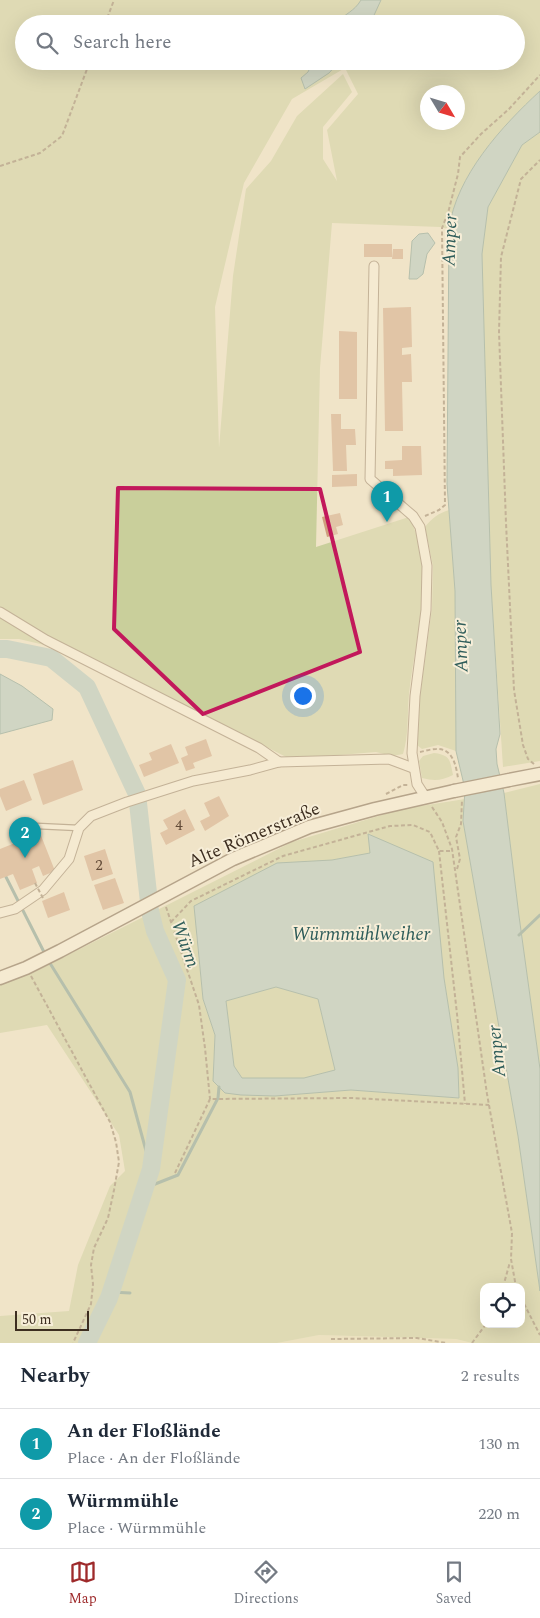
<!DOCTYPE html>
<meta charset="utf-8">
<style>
:root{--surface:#fff;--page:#f6f6f7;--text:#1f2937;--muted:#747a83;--line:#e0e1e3;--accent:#9e2a2b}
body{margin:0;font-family:Spectral,serif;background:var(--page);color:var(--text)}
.controls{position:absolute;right:15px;bottom:15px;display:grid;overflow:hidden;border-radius:10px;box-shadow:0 5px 20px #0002}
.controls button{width:45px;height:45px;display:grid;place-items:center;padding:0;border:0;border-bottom:1px solid var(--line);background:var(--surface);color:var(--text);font:25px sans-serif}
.compass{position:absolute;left:420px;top:85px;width:45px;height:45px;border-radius:50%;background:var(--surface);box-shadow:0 5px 20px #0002;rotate:128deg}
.scale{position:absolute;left:15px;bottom:12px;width:74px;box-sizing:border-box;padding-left:5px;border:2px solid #3d2e20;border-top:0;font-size:14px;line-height:18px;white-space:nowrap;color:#3d2e20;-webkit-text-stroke:4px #f7eed8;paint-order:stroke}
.you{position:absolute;left:302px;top:695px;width:18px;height:18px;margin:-12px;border:4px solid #fff;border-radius:50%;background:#1a73e8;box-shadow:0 0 0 8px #1a73e833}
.badge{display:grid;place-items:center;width:32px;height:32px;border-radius:50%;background:var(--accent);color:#fff;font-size:16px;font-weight:700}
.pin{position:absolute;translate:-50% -41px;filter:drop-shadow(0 1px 2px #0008)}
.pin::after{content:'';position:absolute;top:26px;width:18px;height:15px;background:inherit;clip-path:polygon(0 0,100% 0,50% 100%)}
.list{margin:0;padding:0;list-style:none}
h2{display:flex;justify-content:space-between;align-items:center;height:65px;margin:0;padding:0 20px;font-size:21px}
h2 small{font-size:16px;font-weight:400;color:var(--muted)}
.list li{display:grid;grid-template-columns:32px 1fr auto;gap:15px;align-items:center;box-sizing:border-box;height:70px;padding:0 20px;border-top:1px solid var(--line)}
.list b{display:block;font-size:19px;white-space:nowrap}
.list p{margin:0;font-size:16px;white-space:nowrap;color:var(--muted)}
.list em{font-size:16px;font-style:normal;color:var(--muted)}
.icon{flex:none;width:28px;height:28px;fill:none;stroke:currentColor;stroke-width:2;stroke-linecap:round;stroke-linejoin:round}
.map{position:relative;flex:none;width:540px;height:1343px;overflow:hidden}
.search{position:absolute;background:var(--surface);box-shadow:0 5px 20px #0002;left:15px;right:15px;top:15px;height:55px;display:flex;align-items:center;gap:12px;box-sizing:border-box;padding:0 18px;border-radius:28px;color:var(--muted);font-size:19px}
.sheet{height:205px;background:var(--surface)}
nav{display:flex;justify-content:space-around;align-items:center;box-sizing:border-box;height:70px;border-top:1px solid var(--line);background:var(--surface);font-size:14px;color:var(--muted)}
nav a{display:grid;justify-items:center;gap:2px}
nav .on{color:var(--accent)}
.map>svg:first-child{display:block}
</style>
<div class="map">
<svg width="540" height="1343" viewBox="0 0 540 1343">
<rect width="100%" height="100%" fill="#f0e4c8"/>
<path fill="#e6deb5" d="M319 1335 456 1339 472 1343H277Z"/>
<g fill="#c9cf9b" fill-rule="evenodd">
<path d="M0 0H540V91C502 126 456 176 449 229L440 227 332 223 320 368 316 547 409 517C437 571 415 637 409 694 407 714 409 735 403 754L392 756 376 752 290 759 87 655 19 639H0ZM24 24H516V61H24ZM345 68 358 94 327 130 337 181 323 159V127L352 92 343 74 297 116 271 161 246 189 233 276 219 448 215 307 244 183 292 99ZM428 92H458V122H428Z"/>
<path d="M540 132V761L503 767 491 585 482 254 488 207 522 145Z"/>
<path d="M449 510 455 591 456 751 438 745 422 749 417 745 420 696 432 608 433 566 425 527C432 518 439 513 449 510Z"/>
<path d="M434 753C451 755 450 761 453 775 441 781 434 781 422 778L419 761 423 756Z"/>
<path d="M540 784V1069L519 916 504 793Z"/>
<path d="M465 799 463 821 518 1136 540 1291V1343H472L456 1339 319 1335 277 1343H0V1316L69 1311 78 1265 110 1186 125 1171 119 1135 47 1025 0 1033V981L36 971 292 842 402 809ZM368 835 444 978 458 1068 459 1098 351 1090 275 1096 241 1095 213 1072 215 1035 203 999 196 932 332 860 371 853ZM484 1287H521V1324H484Z"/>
<path d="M276 987 318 999 335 1070 304 1078H242L234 1066 226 1001Z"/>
</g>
<g fill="#a9c4bc" stroke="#6f938a" fill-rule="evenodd">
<path d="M361 0H381L370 24H336C345 13 354 12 361 0Z"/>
<path d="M313 61H340L329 73 305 89 301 78 308 72Z"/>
<path d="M540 91V132L522 145 488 207 482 254 491 585 500 734 496 749 497 764 504 793 519 916 540 1069V1291L518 1136 463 821 465 789 456 751 455 591 447 484 449 229C456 176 502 126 540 91Z"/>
<path d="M428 233 435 243 427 254 423 274 417 279H409L412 241 419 234Z"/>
<path d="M0 674 22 686 53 709 52 720 0 734Z"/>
<path d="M368 834 433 862 444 978 458 1068 459 1098 351 1090 275 1096 241 1095 225 1093 213 1081 215 1035 203 999 194 906 277 863 332 860 370 853ZM276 987 318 999 335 1070 304 1078H242L234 1066 226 1001Z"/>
</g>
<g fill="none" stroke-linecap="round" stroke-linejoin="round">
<g stroke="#6f938a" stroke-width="3">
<path d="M6 877 45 954"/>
<path d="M519 935 540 915"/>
<path d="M48 960 130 1092 151 1169"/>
<path d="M145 1188 178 1175 218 1098 219 1087"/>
<path d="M111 1292 130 1293"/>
</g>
<path stroke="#a9c4bc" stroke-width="18" d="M0 649H7L51 658 87 687 137 794 150 911 155 931 177 980 151 1169 109 1298 87 1343"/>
</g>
<g fill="#cf9f7d">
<rect x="364" y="244" width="28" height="13"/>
<path d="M393 249H403V259H392Z"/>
<path d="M411 307 412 347 402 348V355L411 354 412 382H402L403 431H385L383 308Z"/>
<path d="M339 331 357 332V399H339Z"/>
<path d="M331 414H341V429H355L356 445H346L347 471H333Z"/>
<path d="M402 446H421L422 475 393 476V469H385V461L402 460Z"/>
<path d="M357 474V486L332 487V475Z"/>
<path d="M340 513 343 525 336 527 338 534 327 537 322 517Z"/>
<path d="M206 739 212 756 193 763 195 768 186 771 181 758 188 755 185 747Z"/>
<path d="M171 744 179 763 144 777 139 765 152 760 149 753Z"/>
<path d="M73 760 83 790 43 805 33 774Z"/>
<path d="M24 780 32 800 6 811 0 796V789Z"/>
<path d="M219 796 229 816 205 831 200 821 210 816 204 803Z"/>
<path d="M185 809 195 830 166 845 160 833 168 829 163 820Z"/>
<path d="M40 833 55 871 43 876 39 866 32 869 37 883 20 890 13 874 0 879V849Z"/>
<path d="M105 849 113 874 92 881 84 856Z"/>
<path d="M115 878 124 903 103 910 94 885Z"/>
<path d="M64 892 70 910 48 918 42 901Z"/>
</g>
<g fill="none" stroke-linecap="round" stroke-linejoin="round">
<g stroke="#8d765c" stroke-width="7">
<path id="lane" d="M16 825 79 828"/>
</g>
<g stroke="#8d765c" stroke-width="11">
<g id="street">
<path d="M374 266 370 479 413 516 420 527 427 566 426 610 415 696 412 753 417 784 426 798"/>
<path d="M0 612 46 640 259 748 279 762"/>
<path d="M0 913 15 909 43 890 69 859 79 828 91 816 127 802 193 781 250 770 279 762 389 759 413 768"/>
</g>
</g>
<g stroke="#6f573f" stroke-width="15">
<g id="secondary">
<path d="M509 780 540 774"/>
<path d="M0 978 26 968 60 951 233 859 309 827 375 809 454 791"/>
</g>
</g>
<g stroke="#8d765c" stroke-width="2" stroke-dasharray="4 2.5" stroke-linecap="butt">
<path d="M105 24 114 0"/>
<path d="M0 166 40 153 62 136 90 61"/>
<path d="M425 516 439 510 445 505 442 228 448 213 458 174 460 157 481 134 509 109 540 75"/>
<path d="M420 752C425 751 431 749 436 749 453 748 456 766 458 778"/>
<path d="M534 764 528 759 523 745 514 690 506 523 499 332 501 257 521 179 540 160"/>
<path d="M386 794 403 785H409"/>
<path d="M432 807 442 822 452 849 487 1094 512 1233 511 1259 516 1287"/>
<path d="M439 851 457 1014 465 1104"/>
<path d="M457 869 460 859 456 837 461 824 462 800"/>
<path d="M166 907 199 1005 205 1048 210 1099"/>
<path d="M171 922 191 901 283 856 390 826 413 825 430 832 439 851H453"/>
<path d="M31 976 110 1122 116 1142 119 1162 114 1190 108 1218 94 1248 91 1265 93 1284 91 1304 73 1343"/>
<path d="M175 1173 210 1099 352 1098 489 1105"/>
<path d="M503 1287 510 1262"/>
<path d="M521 1298 540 1335"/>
<path d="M331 1339 417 1338 446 1343"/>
<path d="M472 1343 486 1324"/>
</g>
<use href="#lane" stroke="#faf1dc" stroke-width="4.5"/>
<use href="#street" stroke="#faf1dc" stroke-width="9"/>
<use href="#secondary" stroke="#faf1dc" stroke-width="12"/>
<g stroke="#6f573f" stroke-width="15" stroke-linecap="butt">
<path id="secondary-bridge" d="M454 791 509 780"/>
</g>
<path stroke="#8d765c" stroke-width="2" stroke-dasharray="4 2.5" stroke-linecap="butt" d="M35 883 44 900"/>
<use href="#secondary-bridge" stroke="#faf1dc" stroke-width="12"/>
</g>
<path d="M0 0H540V1343H0ZM118 488 320 489 360 652 203 714 114 629Z" fill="#f0e4c8" fill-opacity=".55" fill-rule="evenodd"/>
<path fill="none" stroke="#c2185b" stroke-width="4" stroke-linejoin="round" d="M118 488 320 489 360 652 203 714 114 629Z"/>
<g text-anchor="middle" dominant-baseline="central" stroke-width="4" stroke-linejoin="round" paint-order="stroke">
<g font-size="15" fill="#624a37">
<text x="179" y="825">4</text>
<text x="99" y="865">2</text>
</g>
<g font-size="18" fill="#3d2e20" stroke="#f7eed8">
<text transform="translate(254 835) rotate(-23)">Alte Römerstraße</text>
</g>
<g font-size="19" font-style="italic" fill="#2f5d5a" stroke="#f7eed8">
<text transform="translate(450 240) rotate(-88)">Amper</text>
<text transform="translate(461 646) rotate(-92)">Amper</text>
<text x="361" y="934">Würmmühlweiher</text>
<text transform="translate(185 944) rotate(70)">Würm</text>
<text transform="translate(497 1051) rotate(-96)">Amper</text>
</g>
</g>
</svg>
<div class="controls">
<button><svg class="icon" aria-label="locate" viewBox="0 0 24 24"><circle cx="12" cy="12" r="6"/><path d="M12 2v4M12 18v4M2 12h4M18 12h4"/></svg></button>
</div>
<svg class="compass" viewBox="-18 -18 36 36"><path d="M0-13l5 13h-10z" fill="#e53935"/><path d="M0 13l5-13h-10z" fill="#747a83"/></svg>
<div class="scale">50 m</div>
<div class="you"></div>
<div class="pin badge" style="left:387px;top:522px;background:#0f9aa8">1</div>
<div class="pin badge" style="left:25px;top:858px;background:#0f9aa8">2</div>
<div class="search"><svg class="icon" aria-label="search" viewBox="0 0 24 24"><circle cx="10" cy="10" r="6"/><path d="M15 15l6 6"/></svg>Search here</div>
</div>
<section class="sheet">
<h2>Nearby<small>2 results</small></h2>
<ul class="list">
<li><span class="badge" style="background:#0f9aa8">1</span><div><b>An der Floßlände</b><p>Place · An der Floßlände</p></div><em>130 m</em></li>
<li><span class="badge" style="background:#0f9aa8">2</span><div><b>Würmmühle</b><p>Place · Würmmühle</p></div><em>220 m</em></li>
</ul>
</section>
<nav>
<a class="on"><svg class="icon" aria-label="map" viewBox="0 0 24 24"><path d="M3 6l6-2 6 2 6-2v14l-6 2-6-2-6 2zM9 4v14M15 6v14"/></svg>Map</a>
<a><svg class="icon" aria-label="directions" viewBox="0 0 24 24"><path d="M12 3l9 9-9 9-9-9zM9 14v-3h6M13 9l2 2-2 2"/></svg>Directions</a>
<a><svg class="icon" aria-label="saved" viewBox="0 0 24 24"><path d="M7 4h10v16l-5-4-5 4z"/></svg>Saved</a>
</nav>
